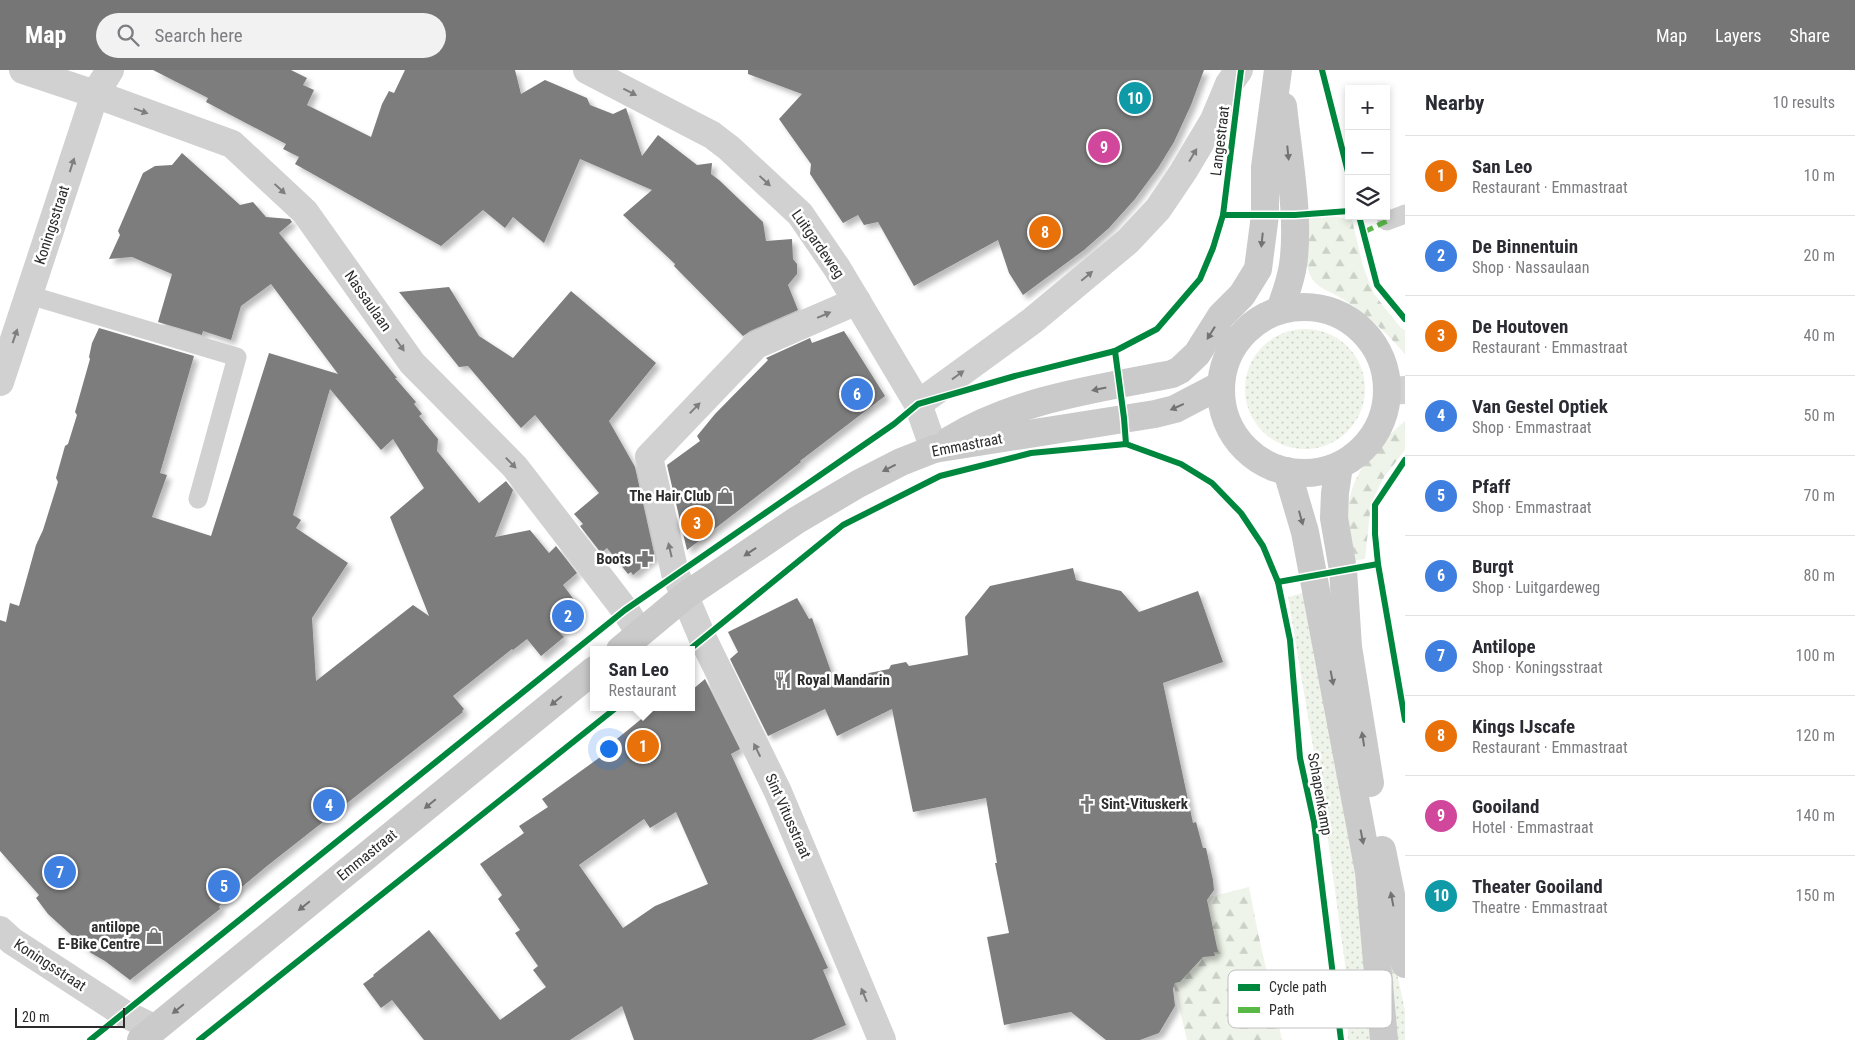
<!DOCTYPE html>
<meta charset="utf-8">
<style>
:root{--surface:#fff;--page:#f2f2f3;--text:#2b2b33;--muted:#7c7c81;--line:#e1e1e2;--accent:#767676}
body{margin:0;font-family:"Roboto Condensed",sans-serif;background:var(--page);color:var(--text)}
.controls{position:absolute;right:15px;top:15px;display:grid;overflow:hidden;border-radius:0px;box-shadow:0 2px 8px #0003}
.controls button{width:45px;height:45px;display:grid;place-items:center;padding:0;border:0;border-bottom:1px solid var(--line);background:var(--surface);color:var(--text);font:25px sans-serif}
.scale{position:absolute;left:15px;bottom:12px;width:110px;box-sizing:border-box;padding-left:5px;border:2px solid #2c2c2c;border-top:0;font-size:14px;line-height:18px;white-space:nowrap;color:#2c2c2c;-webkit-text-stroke:4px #fff;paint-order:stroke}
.you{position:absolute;left:608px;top:678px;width:18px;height:18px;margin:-12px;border:4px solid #fff;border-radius:50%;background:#1a73e8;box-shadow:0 0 0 8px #1a73e833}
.badge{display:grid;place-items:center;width:32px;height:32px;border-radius:50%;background:var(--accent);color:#fff;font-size:16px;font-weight:700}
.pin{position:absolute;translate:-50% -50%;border:2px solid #fff;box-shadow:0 1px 5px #0006}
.popup{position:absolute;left:590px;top:576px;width:105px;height:65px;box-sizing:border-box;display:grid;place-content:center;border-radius:0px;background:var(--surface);filter:drop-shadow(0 1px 4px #0005);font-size:16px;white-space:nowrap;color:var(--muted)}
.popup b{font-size:19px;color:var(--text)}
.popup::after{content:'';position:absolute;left:50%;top:100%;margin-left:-10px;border:10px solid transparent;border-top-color:var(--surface)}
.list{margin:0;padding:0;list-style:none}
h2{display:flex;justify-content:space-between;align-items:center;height:65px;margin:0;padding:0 20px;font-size:21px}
h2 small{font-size:16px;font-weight:400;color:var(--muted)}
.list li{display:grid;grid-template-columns:32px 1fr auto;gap:15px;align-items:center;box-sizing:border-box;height:80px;padding:0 20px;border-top:1px solid var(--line)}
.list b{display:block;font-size:19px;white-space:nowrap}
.list p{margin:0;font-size:16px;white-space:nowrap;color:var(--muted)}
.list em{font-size:16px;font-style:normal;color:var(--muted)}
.icon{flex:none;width:28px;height:28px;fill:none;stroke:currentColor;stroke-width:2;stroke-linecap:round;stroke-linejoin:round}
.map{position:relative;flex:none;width:1405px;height:970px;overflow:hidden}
header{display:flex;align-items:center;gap:30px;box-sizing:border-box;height:70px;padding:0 25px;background:var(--accent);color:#fff}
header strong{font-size:24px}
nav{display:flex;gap:28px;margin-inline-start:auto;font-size:18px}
.search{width:350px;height:45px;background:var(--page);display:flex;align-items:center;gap:12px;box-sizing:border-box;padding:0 18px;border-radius:28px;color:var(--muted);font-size:19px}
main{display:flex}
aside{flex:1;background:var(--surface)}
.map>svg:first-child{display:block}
</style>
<header>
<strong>Map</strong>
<div class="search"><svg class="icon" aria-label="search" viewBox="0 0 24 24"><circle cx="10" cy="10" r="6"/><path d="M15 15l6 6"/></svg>Search here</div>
<nav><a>Map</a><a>Layers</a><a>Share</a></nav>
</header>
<main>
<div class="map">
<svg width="1405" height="970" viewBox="0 0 1405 970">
<defs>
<pattern id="grass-dots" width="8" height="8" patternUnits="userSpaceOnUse" patternTransform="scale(1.25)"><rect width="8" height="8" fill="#eef4e9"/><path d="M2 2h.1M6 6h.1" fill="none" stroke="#ccd1c8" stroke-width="1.8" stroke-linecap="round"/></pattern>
<pattern id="forest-firs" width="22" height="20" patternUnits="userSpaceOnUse" patternTransform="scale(1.25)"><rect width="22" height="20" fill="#eef4e9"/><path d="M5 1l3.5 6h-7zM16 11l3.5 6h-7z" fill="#ccd1c8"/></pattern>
<filter id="shadow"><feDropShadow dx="4.5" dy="4.5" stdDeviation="2.5" flood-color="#0004"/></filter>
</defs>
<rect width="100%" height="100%" fill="#fff"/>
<g fill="url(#grass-dots)">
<circle cx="1305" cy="319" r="60"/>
<path d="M1303 523 1367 863 1371 970H1348L1346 901 1325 748 1288 527Z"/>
<path d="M1386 851 1405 941V970H1397Z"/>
</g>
<g fill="url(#forest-firs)">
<path d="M1333 146 1352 150 1363 196 1374 224 1401 258 1405 260V284C1384 260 1362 239 1334 224 1325 220 1314 215 1310 205 1303 188 1306 165 1304 147Z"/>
<path d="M1405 351V380L1384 407 1371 433 1365 489 1351 491C1350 475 1346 457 1348 441 1350 403 1378 374 1405 351Z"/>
<path d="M1249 817 1257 858 1282 970H1187L1156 841Z"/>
</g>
<g fill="#7d7d7d" fill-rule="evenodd" filter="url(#shadow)">
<path d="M153 0H291L307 8 303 15 314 20 307 35 371 67 382 34 389 21 394 23 405 0H515L521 24 545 10 587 28 590 35 613 44 626 38 642 86 658 65 697 95 712 93 711 104 719 110 763 152 766 171 792 169 793 189 797 194V204L788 215 798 240 750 261 743 266 674 196 675 194 623 145 652 120 580 89 544 173 513 147 505 158 483 140 441 176 295 94 299 87 283 79 286 74 206 32 208 28Z"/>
<path d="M748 0H1204L1191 35 1174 72 1158 98 1135 129 1109 158 1084 180 1023 225 1009 203 998 170 914 216 878 152 864 155 858 145 843 153 810 104 811 94 779 49 802 24 748 4Z"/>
<path d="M182 83 240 135 253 132 266 147 290 149 292 152 279 163 397 308H395L416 332 414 334 422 344 419 346 438 369 437 381 479 433 506 411 513 420 495 467 530 460 549 483 556 476 577 503 563 515 581 539 575 544 578 547 559 562 564 567 541 586 527 569 513 580 512 579 453 626 464 639 462 641 463 642 267 796 219 836 220 839 130 910 105 891 91 883 48 844 36 828 39 825 0 781V550L6 552 10 533 19 536 36 475 43 460 58 412 56 408 65 376 68 374 77 345 75 342 90 289 89 287 92 273 99 258 194 286 160 403 167 405 152 447 211 466 269 283 338 304 271 214 241 236 231 270 203 261 202 265 158 252 172 204 132 187 109 189 120 165 118 161 143 103 155 96 172 95ZM330 319 381 380 393 369 424 418 390 447 429 546 413 535 316 611 312 548 348 493 296 458 301 450 293 445Z"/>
<path d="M449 217 479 266 513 288 571 221 656 293 609 351 635 397 655 487 633 505 631 502 628 504 607 478 601 483 580 456 583 454 574 444 599 423 535 345 521 358 468 296 459 297 399 222Z"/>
<path d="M844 261 885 326 800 391 801 392 773 414 687 480 667 395 700 371 697 366 715 344 768 290 766 288 810 268 812 273Z"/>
<path d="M1073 498 1076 510 1121 521 1139 542 1198 521 1223 592 1163 613 1193 753 1196 752 1203 778H1206L1213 810 1214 820 1207 830 1218 882H1214L1215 886 1203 887 1180 912 1175 913 1173 919 1175 936 1159 963 1140 970H1106L1071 942 1004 955 987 867 1009 863 995 793H997L986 728 913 742 892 639 837 666 825 639 768 666 730 589 738 582 728 562 797 528 809 549 812 548 834 610 889 599 891 595 906 592 909 596 968 585 965 547 990 516Z"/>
<path d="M705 609 740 679 731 684 828 898 823 900 846 955 812 970H634L622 936 570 970H424L392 930 381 938 363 914 374 906 373 905 429 860 500 950 546 917 533 900 538 896 515 863 520 860 498 829 502 825 480 794 524 763 519 756 548 737 542 729 610 680 607 677 656 637H692V620ZM676 742 708 814 655 836 623 858 579 795 644 749 650 758Z"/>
</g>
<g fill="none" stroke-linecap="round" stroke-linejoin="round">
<g stroke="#d1d1d1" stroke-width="19">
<path d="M1387 151 1405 144"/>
<path d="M29 225 237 287 198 429"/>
</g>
<g stroke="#d1d1d1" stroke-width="28">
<path d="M23 0 95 24 232 74 305 142 412 293 515 397 625 540 640 563"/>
<path d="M587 0 712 65 729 78 800 144 837 198 918 334 934 379"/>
<path d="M857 231 756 275 649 387 675 503 703 569 778 722 882 970"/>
<path d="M0 312 95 24 110 0"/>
<path d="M1388 321 1405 320"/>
<path d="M918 334 1032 251 1128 171 1158 139 1183 102 1214 50 1229 14 1239 0"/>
<path d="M0 860 12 871 123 943 154 958"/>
</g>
<g stroke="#cacaca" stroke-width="28">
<circle cx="1304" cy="320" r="83"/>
<path d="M1280 240C1285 225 1291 210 1293 195 1300 147 1288 85 1283 36"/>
<path d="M950 370C1017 329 1096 319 1172 304L1180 300 1197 284 1221 246 1242 225 1258 199 1265 145V97L1278 0"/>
<path d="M1339 396 1335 423 1334 448 1343 500 1348 577 1370 713"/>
<path d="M1287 401 1305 462 1369 802 1384 970"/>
<path d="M620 580 685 526 797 450 858 414 901 392 934 379 1155 344 1175 339 1221 315"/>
<path d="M1382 780 1405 894"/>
<path d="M141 970 594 600"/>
</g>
<path stroke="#58b947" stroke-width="5" stroke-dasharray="10 5" stroke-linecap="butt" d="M1364 162 1387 151"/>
<g stroke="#fff" stroke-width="9">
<g id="cycleway">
<path d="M1322 0 1349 106"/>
<path d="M1223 145H1295L1349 141"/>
<path d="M1359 146 1377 215 1405 249"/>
<path d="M1115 281 1124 348 1126 374"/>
<path d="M1405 390 1375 435V464L1378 494 1405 650"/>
<path d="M1278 512 1290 570 1300 688 1314 752 1341 970"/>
<path d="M689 580 843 455 940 406 1031 383 1126 374 1181 394 1212 413 1241 443 1263 476 1278 512 1378 494"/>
<path d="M90 970 625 540 894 354 918 334 1015 306 1115 281 1157 259 1200 209 1213 178 1223 145 1241 0"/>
<path d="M199 970 617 637"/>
</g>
</g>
<use href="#cycleway" stroke="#00873e" stroke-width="6"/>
</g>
<defs><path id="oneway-solid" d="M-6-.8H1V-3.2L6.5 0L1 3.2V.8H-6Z" transform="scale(1.25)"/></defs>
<g fill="#7e7e7e">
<use href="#oneway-solid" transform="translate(630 22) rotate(27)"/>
<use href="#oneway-solid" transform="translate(141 41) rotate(20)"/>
<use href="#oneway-solid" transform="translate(1193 85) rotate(-59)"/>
<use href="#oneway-solid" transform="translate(72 95) rotate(-72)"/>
<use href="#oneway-solid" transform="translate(765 111) rotate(43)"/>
<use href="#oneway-solid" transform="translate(280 119) rotate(43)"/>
<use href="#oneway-solid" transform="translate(1087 206) rotate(-40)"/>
<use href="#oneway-solid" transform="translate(824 245) rotate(-23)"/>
<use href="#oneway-solid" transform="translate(15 266) rotate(-71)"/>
<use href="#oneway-solid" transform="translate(400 275) rotate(55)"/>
<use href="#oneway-solid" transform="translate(958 305) rotate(-36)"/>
<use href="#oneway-solid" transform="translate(695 338) rotate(-46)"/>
<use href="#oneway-solid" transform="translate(511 393) rotate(46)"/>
<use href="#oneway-solid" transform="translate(670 480) rotate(-103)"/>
<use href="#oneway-solid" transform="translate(757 680) rotate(-116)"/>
<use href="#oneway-solid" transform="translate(864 925) rotate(-112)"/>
</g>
<g fill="#737373">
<use href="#oneway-solid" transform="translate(1288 83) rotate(84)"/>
<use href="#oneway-solid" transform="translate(1262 170) rotate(96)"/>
<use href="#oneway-solid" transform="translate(1211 263) rotate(122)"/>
<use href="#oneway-solid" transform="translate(1099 319) rotate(168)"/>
<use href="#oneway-solid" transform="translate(1177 337) rotate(156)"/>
<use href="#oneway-solid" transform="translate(889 398) rotate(153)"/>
<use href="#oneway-solid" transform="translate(1301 448) rotate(74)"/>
<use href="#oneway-solid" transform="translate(750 482) rotate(146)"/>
<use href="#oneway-solid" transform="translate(1332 608) rotate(79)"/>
<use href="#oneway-solid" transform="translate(556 631) rotate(141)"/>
<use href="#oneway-solid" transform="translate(1363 669) rotate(-99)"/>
<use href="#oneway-solid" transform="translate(430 734) rotate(141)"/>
<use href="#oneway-solid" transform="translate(1362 767) rotate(79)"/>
<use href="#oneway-solid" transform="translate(1392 829) rotate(-101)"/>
<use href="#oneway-solid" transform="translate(304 836) rotate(141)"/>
<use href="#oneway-solid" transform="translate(178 939) rotate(141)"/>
</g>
<defs>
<g id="shop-bare" transform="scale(1.35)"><path d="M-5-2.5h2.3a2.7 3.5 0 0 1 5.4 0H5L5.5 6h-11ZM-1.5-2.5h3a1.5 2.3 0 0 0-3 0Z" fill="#767676" stroke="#fff" stroke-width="2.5" paint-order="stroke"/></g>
<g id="pharmacy-bare" transform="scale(1.35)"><path d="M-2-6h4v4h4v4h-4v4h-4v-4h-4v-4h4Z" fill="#767676" stroke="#fff" stroke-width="2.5" paint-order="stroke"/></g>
<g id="restaurant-bare" transform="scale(1.35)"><path d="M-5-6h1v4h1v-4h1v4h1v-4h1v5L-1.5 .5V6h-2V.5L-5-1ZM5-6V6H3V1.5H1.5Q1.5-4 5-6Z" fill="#767676" stroke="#fff" stroke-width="2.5" paint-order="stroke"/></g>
<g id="church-bare" transform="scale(1.35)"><path d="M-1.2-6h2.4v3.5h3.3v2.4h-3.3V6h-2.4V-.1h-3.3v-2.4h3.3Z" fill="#767676" stroke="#fff" stroke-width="2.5" paint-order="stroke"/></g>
</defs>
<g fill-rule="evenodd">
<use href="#shop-bare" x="725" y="426"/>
<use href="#pharmacy-bare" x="645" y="489"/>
<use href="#restaurant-bare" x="783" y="610"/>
<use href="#church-bare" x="1087" y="734"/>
<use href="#shop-bare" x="154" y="866"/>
</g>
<g text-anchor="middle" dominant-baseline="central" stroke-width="5" stroke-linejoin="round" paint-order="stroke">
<g font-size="15" fill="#2c2c2c" stroke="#fff">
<text transform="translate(1220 71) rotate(-83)">Langestraat</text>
<text transform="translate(52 155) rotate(-72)">Koningsstraat</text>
<text transform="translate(818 174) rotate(55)">Luitgardeweg</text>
<text transform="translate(368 231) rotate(55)">Nassaulaan</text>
<text transform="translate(967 375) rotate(-11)">Emmastraat</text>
<text transform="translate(1320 724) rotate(80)">Schapenkamp</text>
<text transform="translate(788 746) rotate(66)">Sint Vitusstraat</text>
<text transform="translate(367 785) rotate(-39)">Emmastraat</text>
<text transform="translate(50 895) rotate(33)">Koningsstraat</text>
</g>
<g font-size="15" font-weight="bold" fill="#2c2c2c" stroke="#fff" text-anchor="end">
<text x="711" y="426">The Hair Club</text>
<text x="631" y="489">Boots</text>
<text x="797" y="610" text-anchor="start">Royal Mandarin</text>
<text x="1101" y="734" text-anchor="start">Sint-Vituskerk</text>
<text x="140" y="857">antilope<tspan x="140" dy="17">E-Bike Centre</tspan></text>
</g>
</g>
<rect x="1228" y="900" width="164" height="58" rx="8" fill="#fff" stroke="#c0c0c0" stroke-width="1"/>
<rect x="1238" y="914" width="22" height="7" fill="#00873e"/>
<rect x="1238" y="937" width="22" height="6" fill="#58b947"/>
<g font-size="14" fill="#2c2c2c">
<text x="1269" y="922">Cycle path</text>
<text x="1269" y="945">Path</text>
</g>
</svg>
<div class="controls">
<button>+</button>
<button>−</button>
<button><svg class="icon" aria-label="layers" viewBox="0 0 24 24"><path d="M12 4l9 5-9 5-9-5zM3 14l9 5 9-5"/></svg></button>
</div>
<div class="scale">20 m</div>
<div class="you"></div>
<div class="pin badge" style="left:643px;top:676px;background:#e8710a">1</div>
<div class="popup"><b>San Leo</b>Restaurant</div>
<div class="pin badge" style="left:568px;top:546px;background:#3f7fe0">2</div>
<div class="pin badge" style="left:697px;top:453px;background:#e8710a">3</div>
<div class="pin badge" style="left:329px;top:735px;background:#3f7fe0">4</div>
<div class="pin badge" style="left:224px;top:816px;background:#3f7fe0">5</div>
<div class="pin badge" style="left:857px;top:324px;background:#3f7fe0">6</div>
<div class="pin badge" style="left:60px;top:802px;background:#3f7fe0">7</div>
<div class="pin badge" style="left:1045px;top:162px;background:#e8710a">8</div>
<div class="pin badge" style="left:1104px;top:77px;background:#d1479c">9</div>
<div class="pin badge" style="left:1135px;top:28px;background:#0f9aa8">10</div>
</div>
<aside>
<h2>Nearby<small>10 results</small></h2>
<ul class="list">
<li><span class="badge" style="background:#e8710a">1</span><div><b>San Leo</b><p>Restaurant · Emmastraat</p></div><em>10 m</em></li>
<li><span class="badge" style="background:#3f7fe0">2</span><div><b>De Binnentuin</b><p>Shop · Nassaulaan</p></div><em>20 m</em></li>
<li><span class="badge" style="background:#e8710a">3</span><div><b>De Houtoven</b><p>Restaurant · Emmastraat</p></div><em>40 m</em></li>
<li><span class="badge" style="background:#3f7fe0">4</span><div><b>Van Gestel Optiek</b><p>Shop · Emmastraat</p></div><em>50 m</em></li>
<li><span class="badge" style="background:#3f7fe0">5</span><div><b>Pfaff</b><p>Shop · Emmastraat</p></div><em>70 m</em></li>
<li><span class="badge" style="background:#3f7fe0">6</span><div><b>Burgt</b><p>Shop · Luitgardeweg</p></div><em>80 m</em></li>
<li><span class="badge" style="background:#3f7fe0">7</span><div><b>Antilope</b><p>Shop · Koningsstraat</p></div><em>100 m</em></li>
<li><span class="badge" style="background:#e8710a">8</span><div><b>Kings IJscafe</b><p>Restaurant · Emmastraat</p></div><em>120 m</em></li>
<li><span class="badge" style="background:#d1479c">9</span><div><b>Gooiland</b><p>Hotel · Emmastraat</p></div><em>140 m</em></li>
<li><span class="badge" style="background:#0f9aa8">10</span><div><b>Theater Gooiland</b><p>Theatre · Emmastraat</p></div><em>150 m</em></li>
</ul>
</aside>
</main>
